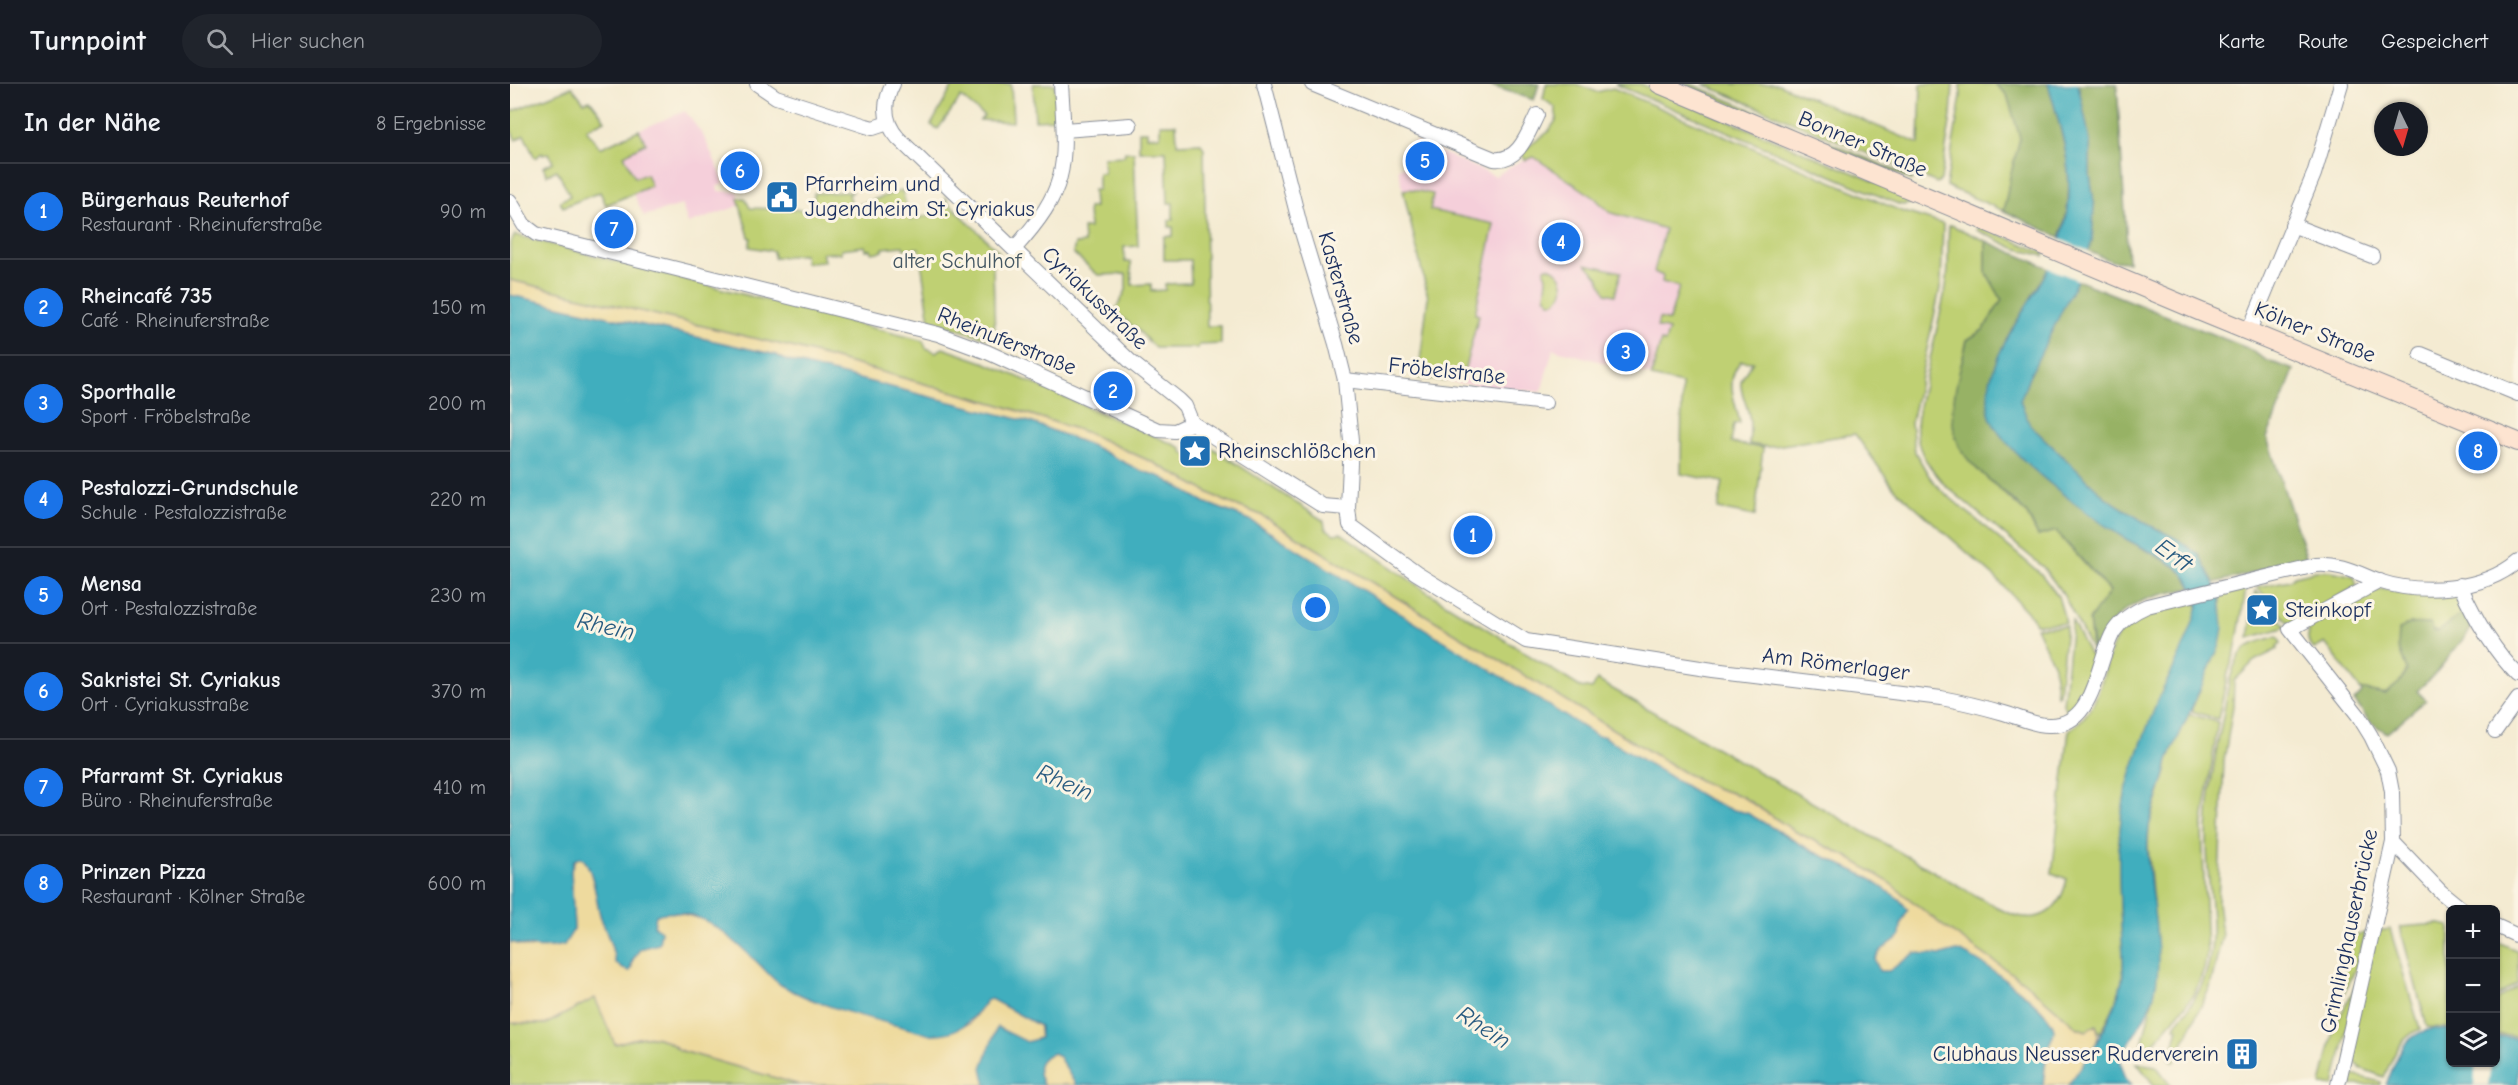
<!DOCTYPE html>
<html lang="de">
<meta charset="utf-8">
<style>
:root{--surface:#171b24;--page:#20242c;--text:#f1f3f6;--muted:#9ea1a6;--line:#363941;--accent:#1a73e8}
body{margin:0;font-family:"Comic Neue",sans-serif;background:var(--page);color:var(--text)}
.controls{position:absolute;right:18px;bottom:18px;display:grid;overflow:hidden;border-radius:9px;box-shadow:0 2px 4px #0004}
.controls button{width:54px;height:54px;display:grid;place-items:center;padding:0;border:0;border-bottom:2px solid var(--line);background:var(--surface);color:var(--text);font:30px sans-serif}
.compass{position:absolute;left:1864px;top:18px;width:54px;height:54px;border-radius:50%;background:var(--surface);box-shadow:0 2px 4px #0004;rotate:175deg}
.you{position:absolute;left:806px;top:524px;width:21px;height:21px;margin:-15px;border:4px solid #fff;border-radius:50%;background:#1a73e8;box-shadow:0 0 0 9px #1a73e833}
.badge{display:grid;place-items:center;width:39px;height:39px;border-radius:50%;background:var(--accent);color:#fff;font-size:20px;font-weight:700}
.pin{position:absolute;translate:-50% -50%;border:3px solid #fff;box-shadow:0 2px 6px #0006}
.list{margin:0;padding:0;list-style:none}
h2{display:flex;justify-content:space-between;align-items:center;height:78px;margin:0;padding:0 24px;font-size:26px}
h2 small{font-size:20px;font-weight:400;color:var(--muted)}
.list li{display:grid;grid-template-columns:39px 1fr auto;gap:18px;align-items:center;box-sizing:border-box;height:96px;padding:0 24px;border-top:2px solid var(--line)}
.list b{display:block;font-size:22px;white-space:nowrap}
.list p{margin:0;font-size:20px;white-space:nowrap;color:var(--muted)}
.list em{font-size:20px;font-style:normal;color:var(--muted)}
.icon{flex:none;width:33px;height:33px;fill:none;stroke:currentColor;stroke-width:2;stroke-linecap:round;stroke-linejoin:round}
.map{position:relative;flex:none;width:2008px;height:1001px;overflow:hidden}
header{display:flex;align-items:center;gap:36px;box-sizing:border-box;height:84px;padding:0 30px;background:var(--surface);border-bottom:2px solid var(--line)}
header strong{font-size:28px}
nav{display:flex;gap:33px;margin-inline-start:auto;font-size:21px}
.search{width:420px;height:54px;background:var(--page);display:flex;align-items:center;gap:15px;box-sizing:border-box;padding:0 21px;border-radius:33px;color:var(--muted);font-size:22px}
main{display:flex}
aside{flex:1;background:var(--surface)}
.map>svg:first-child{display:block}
</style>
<header>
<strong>Turnpoint</strong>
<div class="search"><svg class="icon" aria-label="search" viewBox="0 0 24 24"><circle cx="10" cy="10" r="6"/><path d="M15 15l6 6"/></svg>Hier suchen</div>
<nav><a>Karte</a><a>Route</a><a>Gespeichert</a></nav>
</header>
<main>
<aside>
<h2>In der Nähe<small>8 Ergebnisse</small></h2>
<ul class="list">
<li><span class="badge">1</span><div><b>Bürgerhaus Reuterhof</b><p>Restaurant · Rheinuferstraße</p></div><em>90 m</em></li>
<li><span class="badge">2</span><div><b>Rheincafé 735</b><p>Café · Rheinuferstraße</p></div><em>150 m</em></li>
<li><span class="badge">3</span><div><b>Sporthalle</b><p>Sport · Fröbelstraße</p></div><em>200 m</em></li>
<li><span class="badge">4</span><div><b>Pestalozzi-Grundschule</b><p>Schule · Pestalozzistraße</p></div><em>220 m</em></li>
<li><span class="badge">5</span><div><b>Mensa</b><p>Ort · Pestalozzistraße</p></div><em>230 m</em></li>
<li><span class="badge">6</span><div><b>Sakristei St. Cyriakus</b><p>Ort · Cyriakusstraße</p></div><em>370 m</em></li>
<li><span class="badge">7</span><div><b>Pfarramt St. Cyriakus</b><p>Büro · Rheinuferstraße</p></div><em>410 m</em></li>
<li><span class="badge">8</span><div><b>Prinzen Pizza</b><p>Restaurant · Kölner Straße</p></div><em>600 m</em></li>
</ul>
</aside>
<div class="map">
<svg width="2008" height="1001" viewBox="0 0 2008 1001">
<rect width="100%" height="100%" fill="#fcf5e5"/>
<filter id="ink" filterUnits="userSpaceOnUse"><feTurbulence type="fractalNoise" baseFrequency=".0167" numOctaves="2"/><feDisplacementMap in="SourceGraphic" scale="12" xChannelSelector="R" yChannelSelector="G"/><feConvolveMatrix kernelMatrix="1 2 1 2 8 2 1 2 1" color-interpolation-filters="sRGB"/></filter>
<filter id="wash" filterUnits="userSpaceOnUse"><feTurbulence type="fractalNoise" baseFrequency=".008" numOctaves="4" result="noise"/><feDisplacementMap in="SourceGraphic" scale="24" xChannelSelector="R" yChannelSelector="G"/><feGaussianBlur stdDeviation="1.35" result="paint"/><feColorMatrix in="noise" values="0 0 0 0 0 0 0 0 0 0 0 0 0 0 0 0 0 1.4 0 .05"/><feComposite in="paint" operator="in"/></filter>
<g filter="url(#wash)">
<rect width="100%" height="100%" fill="#f4ebd2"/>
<g fill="#f5cfda">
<path d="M175 27 193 51 209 86 214 100 207 102 208 107 228 108 231 121 178 140 172 121 134 132 123 109 141 101 126 94 114 71 109 54Z"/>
<path d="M905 57 985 92 1011 77 1024 73 1194 70 1173 300 1043 265 1031 308 908 294 918 213 888 84 894 83Z"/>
</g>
<g fill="#bfd073" stroke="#6d8068" stroke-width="1.5">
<path d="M444 0H501L503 38 470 36 474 32 451 13 428 45 421 41Z"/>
<path d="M523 0H545L547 35 525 36Z"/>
<path d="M1036 0H1066L1087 8 1103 4 1391 127 1433 140 1431 200 1401 339 1405 368 1419 392 1431 406 1531 490 1548 512 1556 539 1525 540 1522 533 1486 494 1383 403 1345 350 1258 363 1239 360C1240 350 1241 340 1239 331 1232 302 1223 303 1243 278L1231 277C1214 296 1225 317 1230 339L1224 340 1221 359 1253 364 1245 432 1208 425 1213 398 1171 390 1172 300 1141 293 1151 257 1155 258 1159 246 1147 243 1149 234 1159 237 1169 203 1152 198 1153 192 1144 188 1155 145 1099 128 1085 114 1024 73 1015 76 1011 68 1038 48 1047 35 1045 23 1033 15Z"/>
<path d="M1105 0H1131L1368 99 1403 116 1402 119 1394 121 1388 120Z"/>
<path d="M1172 0H1181L1403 94 1402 96Z"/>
<path d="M1193 0H1268L1409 60 1411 0H1443L1441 32 1431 96 1427 99Z"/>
<path d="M1450 0H1485L1497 11 1511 54 1500 93 1494 127 1436 102 1451 12Z"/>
<path d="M62 3 74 18 80 16 95 36 76 45 90 64 129 46 136 59 114 71 125 94 136 90 141 102 96 121 90 108 53 123 50 117 60 112 47 86 37 91 33 83 43 78 39 69 33 71 32 69 25 74 14 51 6 56 0 45V37L2 35 0 28Z"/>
<path d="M650 40H666L667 60 691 59 694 65 697 242H711V260L689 261 688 264H645L624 242 621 245V241L605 227 616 206V190L588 191 563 169 565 160 574 159 573 144H579L578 124 584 123 583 106H588V89H594L593 73 614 72 615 68H624L628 162 614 163 615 178H621L622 201 641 200V207L655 206V200L681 199 680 176H654V153L663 152V143H659V136L663 135V119H658L656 67H629V47H637V52H650Z"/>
<path d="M899 105 923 110 920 126 984 140 965 230 969 231 953 291 937 287 935 297 908 294 918 213 893 106Z"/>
<path d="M392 106 400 136 433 128 436 113 439 119 489 168 484 176 483 183 485 256 420 237 409 164 394 165 393 162 373 164V167L362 169 361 165 356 166 355 162 331 165V169H312L314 177 295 179 294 170 264 174 263 167 239 163 241 154 239 153 228 114H235L240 124 303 126 304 109 342 108 339 111 343 123Z"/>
<path d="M1441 141 1476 157V188L1492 216 1473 246 1457 256 1443 327 1444 348 1466 384 1516 429 1528 452 1545 447 1600 508 1579 536 1582 567 1553 510 1533 483 1436 402C1423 387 1409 372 1407 351 1405 331 1412 311 1416 292 1423 262 1430 232 1436 202 1440 182 1437 162 1439 142Z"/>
<path d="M1468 142 1535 169 1534 172 1504 164 1467 146Z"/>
<path d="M5 151 413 257 416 264 426 268 433 264 476 279 672 364V367C681 375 689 377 701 374L698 367 701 363 814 437 815 444 824 450 831 449 919 509 1070 603 1082 605 1087 596 1486 823C1520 842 1548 836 1557 795L1542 789 1559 646C1604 618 1586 559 1625 534 1643 523 1667 521 1687 516 1691 545 1662 583 1652 609 1639 639 1626 672 1617 704 1605 748 1609 794 1611 840 1612 858 1615 877 1612 895 1609 915 1600 932 1590 949L1586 942 1576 947 1568 944 1514 898 1433 842 1377 797 1336 772 1286 748 1231 712 1205 704 1173 688 751 431 712 416 644 379 575 348 487 320 285 264 0 196V159Z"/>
<path d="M1076 180 1111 188 1105 211 1096 209 1088 193Z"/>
<path d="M1039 183C1054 189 1060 208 1044 218H1040L1035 212 1037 195 1034 188 1035 184Z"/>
<path d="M1806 487H1821L1844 492 1847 502 1780 541 1747 503 1780 496 1784 492Z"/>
<path d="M1736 505 1725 568 1718 589 1708 635 1681 627C1694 599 1715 540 1710 510Z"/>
<path d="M1872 505 1890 508 1941 510 1946 513 1954 528 1928 548 1923 547 1919 540 1895 541 1888 563 1897 586 1889 599 1875 610 1850 605 1815 559 1804 565C1796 559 1796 547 1803 540 1812 532 1860 508 1872 505Z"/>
<path d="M1746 507 1776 543 1739 554Z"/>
<path d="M1562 537 1579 570 1583 573C1578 591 1574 616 1557 627L1553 620Z"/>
<path d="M1556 542 1549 610 1547 611 1544 582 1526 543Z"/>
<path d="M1767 552 1771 559 1767 562 1768 565 1744 577 1724 597 1723 622 1714 677 1708 818 1712 852 1700 903 1664 978 1660 975 1668 944 1665 943 1666 940C1723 876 1695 825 1697 749 1698 708 1706 667 1714 627 1717 609 1721 579 1734 566 1743 557 1755 557 1767 552Z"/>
<path d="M1679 630 1708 638 1692 745 1697 870 1694 885 1684 911 1637 967 1631 965 1646 901 1647 863 1638 761 1639 742 1656 688 1658 676Z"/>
<path d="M1930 840 1940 842V944L1917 943 1890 843Z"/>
<path d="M1880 845 1910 945C1889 954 1883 973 1874 993L1850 984 1844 976 1837 973 1867 847Z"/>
<path d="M1856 849 1846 884 1833 911 1828 909 1845 851Z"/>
<path d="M1986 857 2008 867V899L1986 913Z"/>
<path d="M1848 897 1824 1001H1811L1824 944Z"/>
<path d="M2008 902V953L1986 950V916Z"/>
<path d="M85 913 106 960C131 952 148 947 169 966L290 1001H0V939L36 940Z"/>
<path d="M1627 979 1646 982 1661 1001H1644Z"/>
<path d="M1842 991 1871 998 1870 1001H1831L1835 994Z"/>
</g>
<g fill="#97b265" stroke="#597062" stroke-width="1.5">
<path d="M976 0H1029L1024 16Z"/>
<path d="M1485 0H1538C1553 49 1569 103 1550 153L1494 127 1500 93 1510 54 1497 11Z"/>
<path d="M1568 0H1607L1618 178 1601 177 1578 167 1582 157 1584 119 1580 91V57Z"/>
<path d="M1476 157 1539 184 1496 255 1480 310 1610 451 1664 482 1674 490 1682 504C1655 510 1622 514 1604 537 1596 546 1592 560 1584 569L1579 536 1600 507 1546 447 1528 452C1524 445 1521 434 1515 428 1493 401 1450 384 1444 346 1439 318 1451 284 1457 256L1473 246 1492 216 1476 188Z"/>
<path d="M1567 196 1737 264 1756 276 1784 286 1757 354 1797 475 1704 499 1689 471 1667 455 1637 440 1595 413 1520 341 1510 317 1519 293Z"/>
<path d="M1954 528 1962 544 1925 590 1907 607 1916 616 1877 649 1859 637 1844 616 1852 609 1850 605 1875 610 1889 599 1897 586 1888 563 1889 546C1898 538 1907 539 1920 540L1923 547 1928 548Z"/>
</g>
<g fill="#eeda9e" stroke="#84847e" stroke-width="1.5">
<path d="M0 196 285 264 487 320 575 348 644 379 712 416 751 431 1173 688 1205 704 1231 712 1286 748 1336 772 1377 797 1433 842 1514 898 1568 944 1576 947 1586 941C1595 962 1570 985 1558 1001H1533L1537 968 1544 946 1535 929 1510 908 1470 879 1447 867 1432 871 1405 869 1379 887H1369L1365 875 1370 867 1390 852 1391 839 1398 826 1389 815 1357 793 1302 767 1237 729 1219 725 1195 714 1093 652 1087 653 740 436 696 419 651 393 629 386 580 361 519 338 313 286 275 276 266 271 0 211Z"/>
<path d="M71 773C84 781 86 819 91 834 97 852 102 857 105 878L122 883V877L143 842 146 831 156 828 168 829 197 836 229 860 379 939 418 950 459 940 477 916 481 915 530 942V954L517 958 476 1001H290L169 966C147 946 131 952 105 960L85 914 36 940 0 939V858L20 864 64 845 61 786 65 776Z"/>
<path d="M544 969 549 972 566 1001H533C526 985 525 975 544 969Z"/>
</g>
<g fill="#40aebe" stroke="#2e6e8e" stroke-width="1.5">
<path d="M1538 0H1568L1580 57V91L1584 119 1582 157 1567 196 1519 293 1510 317 1520 341 1595 413 1637 440 1667 455 1689 471 1710 510 1713 543 1710 561 1658 676C1655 699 1643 720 1639 743 1631 795 1662 871 1640 922 1632 940 1620 957 1610 974L1614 993 1621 1001H1558C1580 972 1604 933 1612 897 1615 879 1612 861 1611 843 1609 796 1605 749 1617 703 1625 675 1641 631 1653 605 1667 577 1680 552 1688 522 1687 511 1680 497 1673 489 1657 473 1630 464 1611 452 1580 432 1486 364 1479 329 1470 279 1517 227 1538 185 1547 167 1555 144 1558 125 1563 82 1550 40 1538 0Z"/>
<path d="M0 211 266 271 275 276 313 286 520 338 580 361 629 386 651 393 696 419 740 436 1087 652H1093L1195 714 1219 725 1237 729 1302 767 1357 793 1389 815 1398 826 1391 839 1390 852 1370 867 1365 875 1369 887H1379L1405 869 1432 871 1447 867C1465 871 1544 927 1544 946 1544 952 1538 961 1537 968 1535 979 1534 990 1533 1001H566L549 973 544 969C525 975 526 985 533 1001H476L472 984 487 943 517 958 530 954V942L481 915 477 916C460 938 449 952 418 950 370 936 315 926 271 901 263 896 255 886 248 879 221 853 187 819 146 831L144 842 151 847 149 860 130 865 122 877 120 887 113 885 105 878C102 857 97 852 91 834 86 819 84 782 71 773L64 776 61 786 64 845 54 861C34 866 19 863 0 858Z"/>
<path d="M1922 945 1940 946V978H1986V952L2008 955V1001H1876C1887 975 1891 951 1922 945Z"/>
</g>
<g fill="#f4ebd2">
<path d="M1547 154 1581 168 1570 197 1536 183Z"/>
<path d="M1966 979 1981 980 1978 1001H1964Z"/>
</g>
</g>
<g filter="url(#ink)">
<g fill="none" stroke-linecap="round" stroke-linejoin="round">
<g stroke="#888d98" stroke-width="16">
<g id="minor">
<path d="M247 0 266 13 356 42 363 44 378 39"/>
<path d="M383 0C373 19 373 37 388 54L621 278 669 316 675 322 682 339"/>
<path d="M754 0 791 145 826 260 835 296 841 357 838 424 840 441 906 489 1016 557 1203 586 1431 614C1453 618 1473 623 1494 629 1508 633 1524 641 1538 641 1586 644 1586 576 1604 547 1612 535 1623 528 1637 522L1806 481C1829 479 1847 489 1868 497 1911 511 1973 507 2008 477"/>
<path d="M802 0 984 75C1009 78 1018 49 1027 31"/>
<path d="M554 46 620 41"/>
<path d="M0 117 14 141 26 150 428 250 477 268 648 346 665 347 682 339 813 422 838 424"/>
<path d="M1782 141 1862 172"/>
<path d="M504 165C561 102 556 81 551 0"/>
<path d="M1739 247 1804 90 1831 0"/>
<path d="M1911 270 2008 310"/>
<path d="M835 296 1035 319"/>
<path d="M1950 501C1965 535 1982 565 2008 591"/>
<path d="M1985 647 2008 615"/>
<path d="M1883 758 1931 808 1953 826"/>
<path d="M1986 842 2008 852"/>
<path d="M1828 1001 1883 758 1882 708 1878 687 1861 652 1848 631 1780 545 1870 497"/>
</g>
</g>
<g stroke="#888d98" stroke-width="20">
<path id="secondary" d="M1149 0 1691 228 2008 358"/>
</g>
<use href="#minor" stroke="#fff" stroke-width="14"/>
<use href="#secondary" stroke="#fde4d1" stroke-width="18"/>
</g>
</g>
<defs>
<g id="civic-square" transform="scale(1.725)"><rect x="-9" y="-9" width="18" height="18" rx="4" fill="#1f6fb2" stroke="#fcf5e5"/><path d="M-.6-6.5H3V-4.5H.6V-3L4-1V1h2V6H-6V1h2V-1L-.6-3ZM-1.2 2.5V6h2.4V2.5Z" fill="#fff"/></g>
<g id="sight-square" transform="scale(1.725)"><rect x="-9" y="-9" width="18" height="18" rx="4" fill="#1f6fb2" stroke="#fcf5e5"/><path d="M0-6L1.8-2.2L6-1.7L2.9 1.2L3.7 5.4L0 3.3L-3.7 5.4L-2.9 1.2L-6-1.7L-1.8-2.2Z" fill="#fff"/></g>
<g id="building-square" transform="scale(1.725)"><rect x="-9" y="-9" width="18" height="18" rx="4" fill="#1f6fb2" stroke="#fcf5e5"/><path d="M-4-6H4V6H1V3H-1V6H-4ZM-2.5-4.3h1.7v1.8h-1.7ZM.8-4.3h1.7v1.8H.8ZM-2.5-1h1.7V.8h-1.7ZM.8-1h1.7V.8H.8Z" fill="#fff"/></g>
</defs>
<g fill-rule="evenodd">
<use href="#civic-square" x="272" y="113"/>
<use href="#sight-square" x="685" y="367"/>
<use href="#sight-square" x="1752" y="526"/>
<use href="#building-square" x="1732" y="970"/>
</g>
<g text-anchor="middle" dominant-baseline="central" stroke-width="6" stroke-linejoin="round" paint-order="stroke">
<g font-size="22" fill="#1b2f5e" stroke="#fcf5e5">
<text transform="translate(1353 60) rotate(23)">Bonner Straße</text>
<text transform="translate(831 204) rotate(74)">Kasterstraße</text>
<text transform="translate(585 214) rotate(44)">Cyriakusstraße</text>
<text transform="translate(1805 248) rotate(22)">Kölner Straße</text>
<text transform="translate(497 257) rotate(22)">Rheinuferstraße</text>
<text transform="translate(937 287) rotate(6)">Fröbelstraße</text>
<text transform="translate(1326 580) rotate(7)">Am Römerlager</text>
<text transform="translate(1839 847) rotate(-78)">Grimlinghauserbrücke</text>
</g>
<g font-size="22" fill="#1b2f5e" stroke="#fcf5e5" text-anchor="start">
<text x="295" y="100">Pfarrheim und<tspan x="295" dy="25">Jugendheim St. Cyriakus</tspan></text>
<text x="708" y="367">Rheinschlößchen</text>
<text x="1775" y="526">Steinkopf</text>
<text x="1709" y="970" text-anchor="end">Clubhaus Neusser Ruderverein</text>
</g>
<g font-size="22" fill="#445763" stroke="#fcf5e5">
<text x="447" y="177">alter Schulhof</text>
</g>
<g font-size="24" font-style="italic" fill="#285b80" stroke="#fcf5e5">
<text transform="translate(1664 471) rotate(36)">Erft</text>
<text transform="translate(96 542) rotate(13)">Rhein</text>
<text transform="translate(555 698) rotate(23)">Rhein</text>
<text transform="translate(974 943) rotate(33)">Rhein</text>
</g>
</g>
</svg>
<div class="controls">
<button>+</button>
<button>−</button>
<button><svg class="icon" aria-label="layers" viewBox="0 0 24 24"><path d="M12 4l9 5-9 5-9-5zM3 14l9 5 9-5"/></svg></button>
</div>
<svg class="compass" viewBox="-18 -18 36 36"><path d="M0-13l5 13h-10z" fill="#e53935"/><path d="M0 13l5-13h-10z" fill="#9ea1a6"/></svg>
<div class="you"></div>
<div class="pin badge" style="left:963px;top:451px">1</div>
<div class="pin badge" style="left:603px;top:307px">2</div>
<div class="pin badge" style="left:1116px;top:268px">3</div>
<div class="pin badge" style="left:1051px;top:158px">4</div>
<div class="pin badge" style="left:915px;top:77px">5</div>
<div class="pin badge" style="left:230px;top:87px">6</div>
<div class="pin badge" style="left:104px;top:145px">7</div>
<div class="pin badge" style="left:1968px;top:367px">8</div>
</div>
</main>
